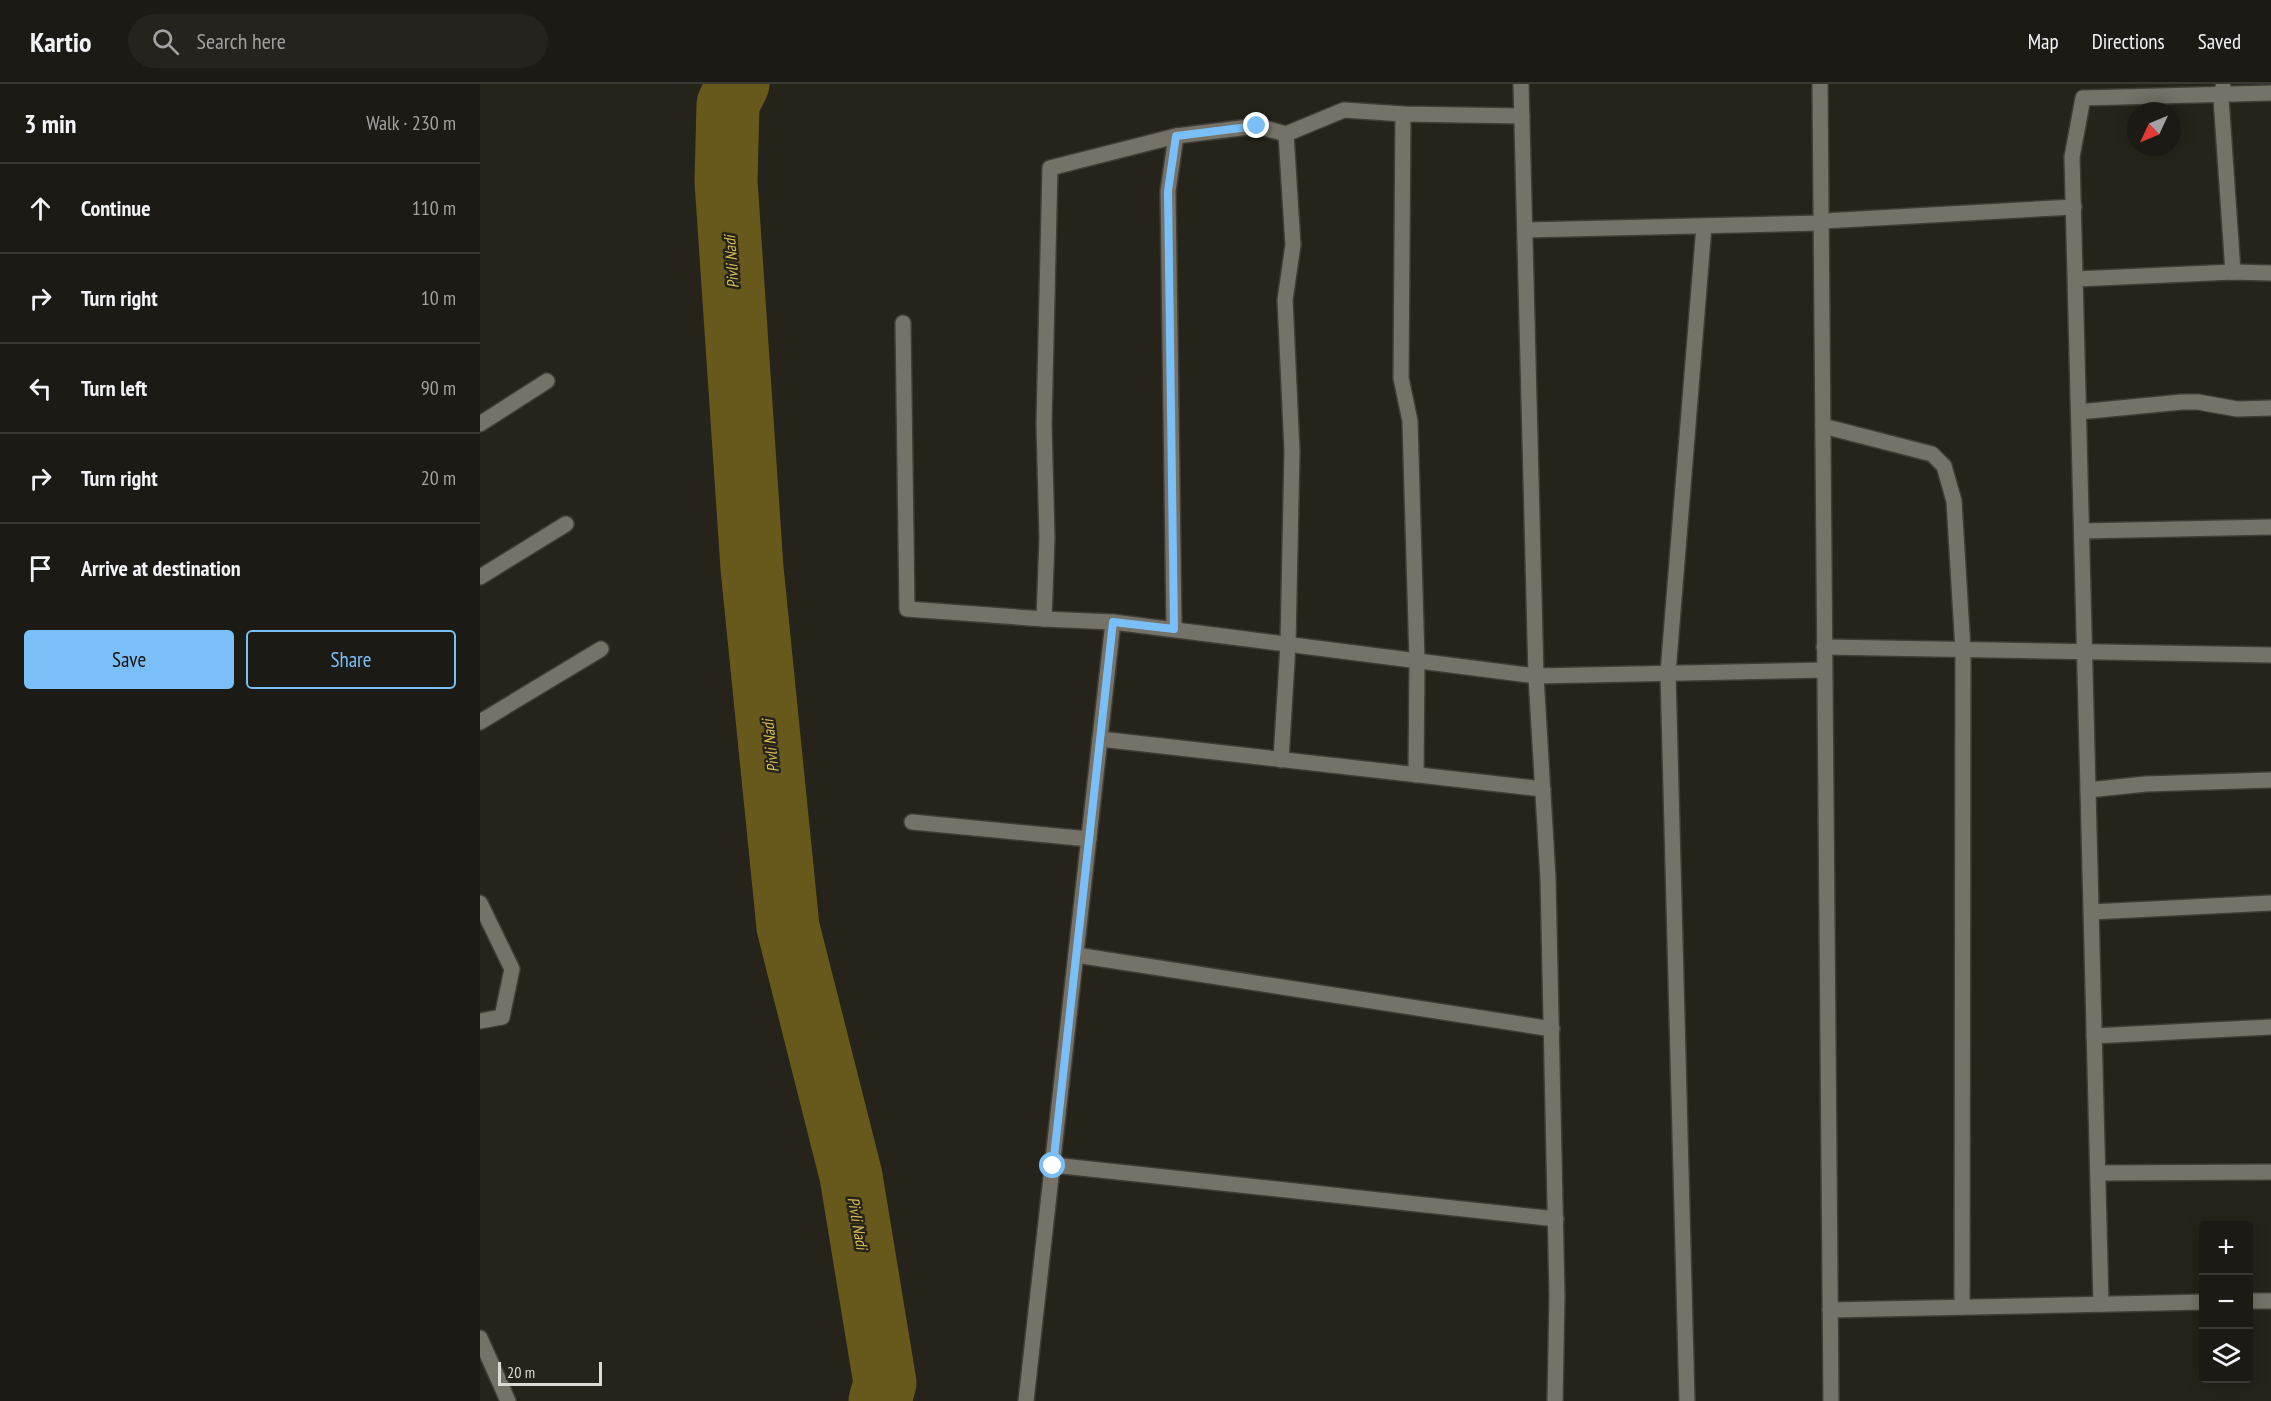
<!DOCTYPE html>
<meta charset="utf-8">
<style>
:root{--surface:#1c1a14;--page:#25231d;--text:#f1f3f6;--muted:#a0a1a0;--line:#3a3834;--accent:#7abff8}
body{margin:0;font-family:"PT Sans Narrow",sans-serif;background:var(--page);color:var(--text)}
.controls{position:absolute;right:18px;bottom:18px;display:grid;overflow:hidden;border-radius:6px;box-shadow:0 3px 15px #0003}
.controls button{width:54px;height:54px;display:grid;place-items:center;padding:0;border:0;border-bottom:2px solid var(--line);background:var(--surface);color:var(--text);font:30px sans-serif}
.compass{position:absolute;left:1647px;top:18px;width:54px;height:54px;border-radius:50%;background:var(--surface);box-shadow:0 3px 15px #0003;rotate:226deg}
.scale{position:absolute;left:18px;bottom:15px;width:104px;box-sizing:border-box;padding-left:6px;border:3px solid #dcdad4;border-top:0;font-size:16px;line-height:21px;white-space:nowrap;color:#dcdad4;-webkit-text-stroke:4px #25231a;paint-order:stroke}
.stop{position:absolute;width:18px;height:18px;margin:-14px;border:4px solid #7abff8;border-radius:50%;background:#fff}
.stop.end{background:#7abff8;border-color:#fff;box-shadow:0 2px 6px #0008}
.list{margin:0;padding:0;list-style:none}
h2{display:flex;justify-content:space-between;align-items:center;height:78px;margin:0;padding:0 24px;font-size:26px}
h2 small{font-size:20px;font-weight:400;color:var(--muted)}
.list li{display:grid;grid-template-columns:39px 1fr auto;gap:18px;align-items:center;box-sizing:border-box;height:90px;padding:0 24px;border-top:2px solid var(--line)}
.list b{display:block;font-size:22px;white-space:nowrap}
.list em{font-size:20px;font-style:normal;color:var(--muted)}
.actions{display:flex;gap:12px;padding:18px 24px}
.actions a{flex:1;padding:14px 0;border:2px solid var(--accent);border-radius:6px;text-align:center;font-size:21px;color:var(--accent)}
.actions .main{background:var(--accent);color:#111}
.icon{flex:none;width:33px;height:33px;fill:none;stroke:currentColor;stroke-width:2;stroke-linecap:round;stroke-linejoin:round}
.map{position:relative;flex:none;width:1791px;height:1317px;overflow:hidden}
header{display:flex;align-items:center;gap:36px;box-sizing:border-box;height:84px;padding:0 30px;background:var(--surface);border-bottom:2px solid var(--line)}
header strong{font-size:28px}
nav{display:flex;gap:33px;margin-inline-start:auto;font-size:21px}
.search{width:420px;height:54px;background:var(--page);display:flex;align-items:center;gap:15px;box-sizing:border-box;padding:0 21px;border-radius:33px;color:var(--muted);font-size:22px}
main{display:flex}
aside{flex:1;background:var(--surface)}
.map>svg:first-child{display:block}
</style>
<header>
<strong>Kartio</strong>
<div class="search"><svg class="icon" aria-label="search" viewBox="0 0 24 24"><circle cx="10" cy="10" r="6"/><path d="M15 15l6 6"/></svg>Search here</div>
<nav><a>Map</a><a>Directions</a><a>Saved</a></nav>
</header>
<main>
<aside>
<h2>3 min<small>Walk · 230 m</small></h2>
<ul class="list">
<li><svg class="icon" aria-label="ahead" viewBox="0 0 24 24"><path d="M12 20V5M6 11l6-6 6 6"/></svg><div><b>Continue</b></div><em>110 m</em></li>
<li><svg class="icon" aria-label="right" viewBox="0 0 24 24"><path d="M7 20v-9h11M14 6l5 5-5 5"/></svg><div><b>Turn right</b></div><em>10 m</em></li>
<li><svg class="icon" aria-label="left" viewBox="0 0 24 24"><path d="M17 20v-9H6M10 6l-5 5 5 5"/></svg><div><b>Turn left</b></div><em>90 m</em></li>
<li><svg class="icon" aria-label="right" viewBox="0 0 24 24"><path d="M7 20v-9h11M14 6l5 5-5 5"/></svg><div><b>Turn right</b></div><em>20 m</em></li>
<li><svg class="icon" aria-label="arrive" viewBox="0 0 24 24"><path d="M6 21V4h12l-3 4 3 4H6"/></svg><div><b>Arrive at destination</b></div></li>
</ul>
<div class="actions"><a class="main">Save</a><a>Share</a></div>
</aside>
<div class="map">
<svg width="1791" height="1317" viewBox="0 0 1791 1317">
<rect width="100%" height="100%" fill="#25231a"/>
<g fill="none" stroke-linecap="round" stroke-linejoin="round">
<path stroke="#67581c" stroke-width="63" d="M258 0 248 20 246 97 272 484 308 843 371 1092 405 1299 400 1317"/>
<g stroke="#3f3d37" stroke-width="18">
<g id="minor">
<path d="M1041 0 1056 592 1068 794 1077 1212 1075 1317"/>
<path d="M1340 0 1351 1317"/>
<path d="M1743 3 1741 14 1753 188"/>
<path d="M923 30 921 294 930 337 937 577 936 691"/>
<path d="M1045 146 1341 139 1343 137 1594 123"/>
<path d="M1596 195 1753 188 1791 189"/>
<path d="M423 239 427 525 564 535 633 538 1056 592 1344 586"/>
<path d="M1599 328 1702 318H1718L1757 325 1791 324"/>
<path d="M0 340 67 297"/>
<path d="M1343 342 1452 370 1464 382 1474 417 1483 566 1482 1223"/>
<path d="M1602 447 1791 443"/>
<path d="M0 493 86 440"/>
<path d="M564 535 567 454 564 340 570 84 696 52 777 42 806 50 864 26 923 30 1042 32"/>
<path d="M694 545 688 107 696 52"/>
<path d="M1344 563 1791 571"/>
<path d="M0 638 121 565"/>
<path d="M620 655 1063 705"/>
<path d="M801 676 808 560 812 367 805 216 813 161 806 50"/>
<path d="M1608 706 1666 700 1791 696"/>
<path d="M432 738 609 755"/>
<path d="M0 819 32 885 22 933 0 937"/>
<path d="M1612 828 1791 819"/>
<path d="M596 871 1072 945"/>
<path d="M1614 952 1791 943"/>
<path d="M573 1081 1076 1135"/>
<path d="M1618 1089 1791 1088"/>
<path d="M1768 1217H1791"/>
<path d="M1621 1220 1592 73 1603 14 1791 9"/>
<path d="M1350 1226 1724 1218"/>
<path d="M0 1254 28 1317"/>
<path d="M546 1317 633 538"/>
<path d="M1207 1317 1188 589 1224 142"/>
</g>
</g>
<use href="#minor" stroke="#757267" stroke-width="15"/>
</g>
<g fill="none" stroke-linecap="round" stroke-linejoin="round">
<path stroke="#7abff8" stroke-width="8" d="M573 1082 633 538 694 545 688 107 696 52 777 42"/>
</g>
<g text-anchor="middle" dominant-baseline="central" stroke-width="5" stroke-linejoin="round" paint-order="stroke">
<g font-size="16" font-style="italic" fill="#dabe52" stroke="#25231a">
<text transform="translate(251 178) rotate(-94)">Pivli Nadi</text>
<text transform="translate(290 662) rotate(-96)">Pivli Nadi</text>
<text transform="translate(378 1139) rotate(80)">Pivli Nadi</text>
</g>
</g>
</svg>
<div class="controls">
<button>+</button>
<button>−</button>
<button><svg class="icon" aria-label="layers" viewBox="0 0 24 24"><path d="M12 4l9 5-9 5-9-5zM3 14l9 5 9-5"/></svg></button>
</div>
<svg class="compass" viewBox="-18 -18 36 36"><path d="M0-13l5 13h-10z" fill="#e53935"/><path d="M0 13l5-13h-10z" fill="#a0a1a0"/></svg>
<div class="scale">20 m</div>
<div class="stop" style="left:573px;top:1082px"></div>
<div class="stop end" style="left:777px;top:42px"></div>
</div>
</main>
